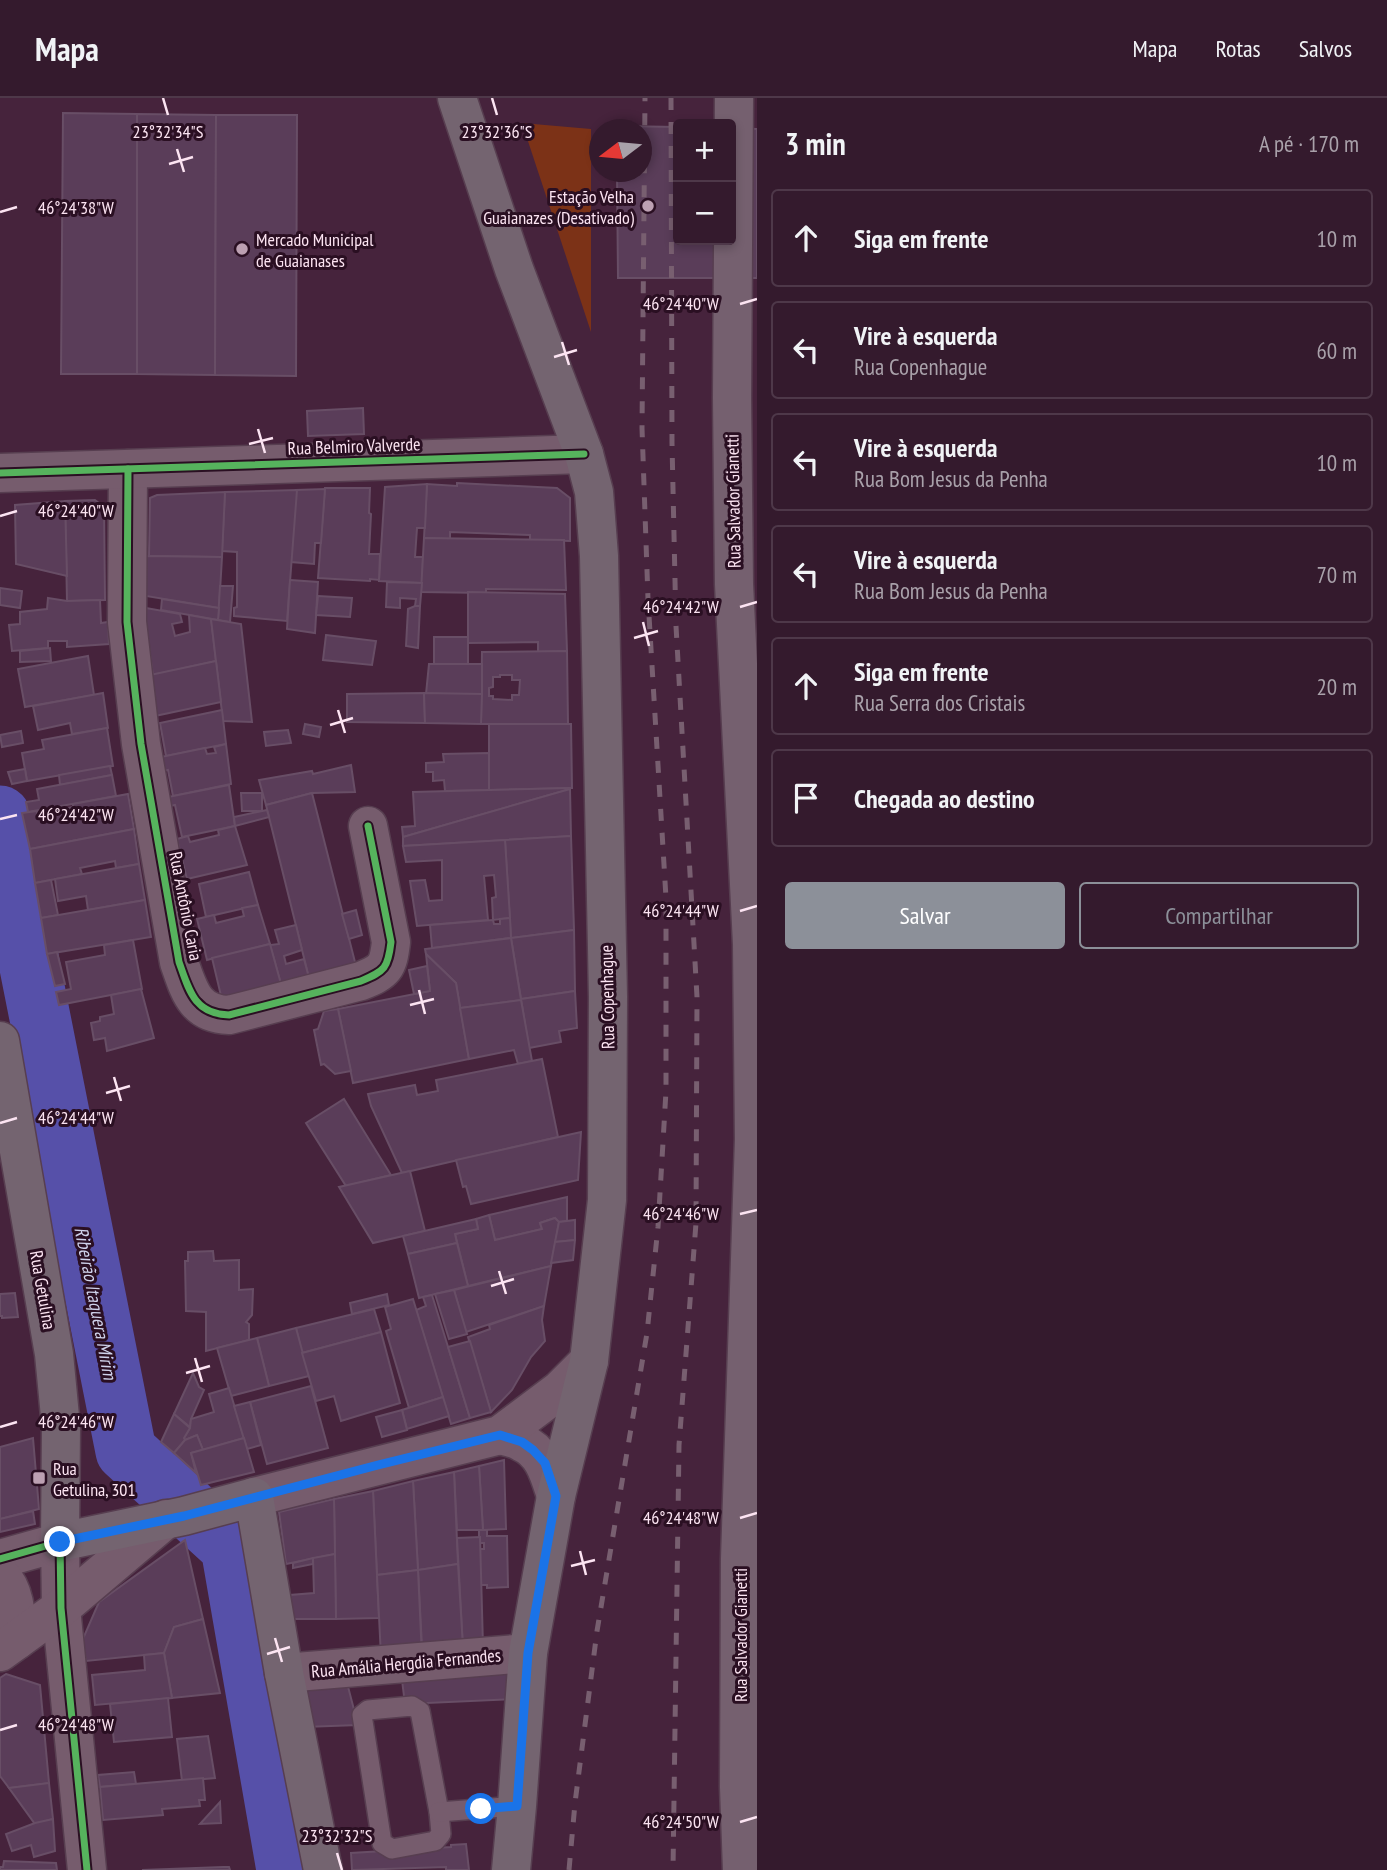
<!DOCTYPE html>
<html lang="pt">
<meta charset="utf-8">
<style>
:root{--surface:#341a2d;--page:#3c2335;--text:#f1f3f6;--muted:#a9a1aa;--line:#4e3849;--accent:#8c9099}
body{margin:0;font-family:"PT Sans Narrow",sans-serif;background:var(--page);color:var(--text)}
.controls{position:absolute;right:21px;top:21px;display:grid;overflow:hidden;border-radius:7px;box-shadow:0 4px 10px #0003}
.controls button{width:63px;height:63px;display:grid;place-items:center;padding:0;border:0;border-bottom:2px solid var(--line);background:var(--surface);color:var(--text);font:35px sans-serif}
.compass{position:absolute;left:589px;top:21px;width:63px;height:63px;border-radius:50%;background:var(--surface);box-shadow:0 4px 10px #0003;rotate:254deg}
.stop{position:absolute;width:21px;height:21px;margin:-16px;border:5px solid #1a73e8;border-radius:50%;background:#fff}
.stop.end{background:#1a73e8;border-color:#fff;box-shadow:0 2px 7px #0008}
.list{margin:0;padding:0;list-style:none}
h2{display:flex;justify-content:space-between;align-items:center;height:91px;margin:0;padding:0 28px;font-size:30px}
h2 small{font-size:23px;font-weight:400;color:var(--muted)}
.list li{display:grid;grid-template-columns:46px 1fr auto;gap:21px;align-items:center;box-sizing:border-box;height:98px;margin:0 14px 14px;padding:0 14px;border:2px solid var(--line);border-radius:7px}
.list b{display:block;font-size:26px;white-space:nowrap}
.list p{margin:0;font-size:23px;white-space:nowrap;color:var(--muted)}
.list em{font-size:23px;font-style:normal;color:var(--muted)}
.actions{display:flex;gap:14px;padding:21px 28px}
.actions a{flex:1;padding:16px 0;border:2px solid var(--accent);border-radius:7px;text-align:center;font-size:24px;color:var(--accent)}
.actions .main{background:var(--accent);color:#fff}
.icon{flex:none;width:38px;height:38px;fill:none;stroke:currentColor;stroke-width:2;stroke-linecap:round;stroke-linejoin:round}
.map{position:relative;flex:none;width:757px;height:1772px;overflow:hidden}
header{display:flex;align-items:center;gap:42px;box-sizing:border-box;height:98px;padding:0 35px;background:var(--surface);border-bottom:2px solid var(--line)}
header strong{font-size:33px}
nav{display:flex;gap:38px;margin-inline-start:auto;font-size:24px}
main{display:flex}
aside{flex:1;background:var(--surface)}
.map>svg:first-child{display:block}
</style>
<header>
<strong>Mapa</strong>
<nav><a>Mapa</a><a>Rotas</a><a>Salvos</a></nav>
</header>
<main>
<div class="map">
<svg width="757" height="1772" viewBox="0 0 757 1772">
<rect width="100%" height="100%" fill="#46233c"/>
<path fill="#7c3217" d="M522 25 591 31V234Z"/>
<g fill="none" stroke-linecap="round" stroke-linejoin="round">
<path stroke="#5650a9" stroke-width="61" d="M0 718 126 1353 231 1449 287 1772"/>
</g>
<g fill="#5a3d59" stroke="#684e66" stroke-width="2" fill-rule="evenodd">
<path d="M63 15 137 16V276H61Z"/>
<path d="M137 16 216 17 215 277 137 276Z"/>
<path d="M216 17H297L296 278 215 277Z"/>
<path d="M617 28 678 29V142H731V30L757 31V180H618L617 74H642V32H617Z"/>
<path d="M363 310 364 336 308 338 307 313Z"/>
<path d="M457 385 557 390 570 400V443L530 442V437L450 434V441L424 440 427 386 457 388Z"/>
<path d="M427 386 425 430H417L415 459H423L422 485 379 483 385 389Z"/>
<path d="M325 390H370L369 415 371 416 369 456H380L379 482 370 481V483L318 480Z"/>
<path d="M325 391 321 445H315L314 466 291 464 296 392Z"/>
<path d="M297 392 287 523 234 518V510L237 509V454L222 453 225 394Z"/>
<path d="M225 394 222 459 149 458 150 400 157 397Z"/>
<path d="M95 402 104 409 105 502 67 503 65 403Z"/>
<path d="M65 403 67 478 16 466 15 407Z"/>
<path d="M424 440 564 442 566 492 486 491V495L421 494Z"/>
<path d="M146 458 222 459 219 510 146 498Z"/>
<path d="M290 482 318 484 315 535 287 531Z"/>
<path d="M387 484 422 485 420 508H415L416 501 400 500V510L386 509Z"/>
<path d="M220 488H233L230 524 218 522Z"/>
<path d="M0 490 22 493 20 510 0 507Z"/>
<path d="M468 494 565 496 567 553 538 554V544L468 545Z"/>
<path d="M318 498 352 500 350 519 316 517Z"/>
<path d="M48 500 67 503 100 502 101 525 108 524 109 546 67 549V543H48V550L12 553 9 527 20 526V514L47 511Z"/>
<path d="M162 501 219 510 218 522 161 512Z"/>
<path d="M415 508H420L418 550 406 548 408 511Z"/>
<path d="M146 510 180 516 182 524 172 526 175 538 190 534 189 517 211 521 216 563 153 577 146 530Z"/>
<path d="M211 521 241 526 252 624 223 623Z"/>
<path d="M326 537 376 543 372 567 323 562Z"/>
<path d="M434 539H468V566L434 567Z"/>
<path d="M50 550 51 563 20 564V553Z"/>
<path d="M567 553 568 626H481L482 554ZM500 577H512V582H520L519 597H512V602L493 601V598H489V590L493 589V579H500Z"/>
<path d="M88 558 94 597 25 609 18 571Z"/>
<path d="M216 563 221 604 155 618 150 577Z"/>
<path d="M429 566H482V596H426Z"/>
<path d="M103 595 108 630 72 636 70 625 38 632 33 608Z"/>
<path d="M424 595 425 625 347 624V596Z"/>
<path d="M424 595 482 596 481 626 425 625Z"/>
<path d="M222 612 226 646 166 658 160 625Z"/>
<path d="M305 626 321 629 319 639 303 636Z"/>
<path d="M489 626H571L572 690 489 692Z"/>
<path d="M107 630 113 668 27 683 22 655 44 651 42 642Z"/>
<path d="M288 632 291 645 266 648 264 634Z"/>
<path d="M21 633 23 645 2 649 0 637Z"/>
<path d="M226 646 231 686 173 698 168 672 163 673 161 659 205 650 207 656 216 655 214 649Z"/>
<path d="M489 655V692L445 693 444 682 433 683V674H426V665L444 664 443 656Z"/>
<path d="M351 667 355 694 312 695 266 707 259 682 312 673 313 676Z"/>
<path d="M110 668 112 677 60 687 59 677Z"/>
<path d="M25 671 27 683 12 686 8 674Z"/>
<path d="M112 677 116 698 28 714 26 704 39 702 37 691Z"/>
<path d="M229 687 235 728 182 739 175 707 170 708 168 699Z"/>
<path d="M570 690V691L403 739 402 729 415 728 413 694Z"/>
<path d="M570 691 571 738 403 748V739Z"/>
<path d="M241 695H262V713H242Z"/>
<path d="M312 695 356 868 309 880 266 707Z"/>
<path d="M128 696 134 731 30 751 22 715 37 713V716L73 709V706Z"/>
<path d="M267 712 269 719 235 728 234 719Z"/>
<path d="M235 728 247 767 187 781 177 741 188 738 190 744 219 737 218 732Z"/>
<path d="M134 731 139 766 116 770 115 763 80 770 82 776 35 785 30 751Z"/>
<path d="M571 738 574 832 511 840 505 742Z"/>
<path d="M505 742 510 820 493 822 492 800 496 799 494 777 484 778 488 822 417 828 410 783 425 782 429 803 442 802V762L406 764 403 748Z"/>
<path d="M139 766 145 802 88 812 86 798 58 803 55 781Z"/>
<path d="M249 774 258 807 206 819 199 786Z"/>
<path d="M51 782 58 817 41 820 35 785Z"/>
<path d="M145 802 151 839 47 856 41 820Z"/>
<path d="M258 807 270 846 207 862 197 821 214 817 216 825 244 818 242 810Z"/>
<path d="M356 812 362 837 349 841 342 816Z"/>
<path d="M510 820 511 840 432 850 430 827 493 822 494 826H500V821Z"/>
<path d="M296 827 302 852 284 858 286 866 304 861 309 880 281 886 270 847 279 846 275 832Z"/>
<path d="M574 832 575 893 521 901 511 840Z"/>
<path d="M511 840 521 902 460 910 456 885 426 856 425 851Z"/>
<path d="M133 842 142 891 59 907 56 894 71 891 66 864 105 857 104 847Z"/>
<path d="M270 846 281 886 222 902 212 860Z"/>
<path d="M57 854 65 886 55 888 47 856Z"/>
<path d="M426 856 456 885 469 961 353 985 338 911 430 893Z"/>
<path d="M427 868 430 893 414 896 409 872Z"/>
<path d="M141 891 154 940 107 953 105 940 94 942 91 925 100 923V919L114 916 111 897Z"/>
<path d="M575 893 577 930 559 933 561 944 529 950 521 901Z"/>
<path d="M521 902 532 963 518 966 514 952 469 961 460 910Z"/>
<path d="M338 911 351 973 335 976 324 966 321 967 314 932 318 931 324 913Z"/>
<path d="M542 961 558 1039 402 1075 371 1008 368 996 415 987 417 997 438 993 436 982Z"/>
<path d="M344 1001 391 1077 346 1088 306 1025Z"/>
<path d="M581 1034 578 1082 471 1106 466 1088 463 1089 456 1062Z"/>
<path d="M410 1073 425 1133 373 1145 339 1089Z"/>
<path d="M567 1099V1123L559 1124 555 1120 540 1125 542 1131 495 1142 489 1117Z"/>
<path d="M489 1117 495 1142 542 1131 540 1125 555 1120 559 1124 551 1168 468 1188 455 1136 478 1131 476 1121Z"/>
<path d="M476 1121 478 1131 455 1136 457 1145 408 1156 403 1138Z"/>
<path d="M575 1122V1142L555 1144 559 1124Z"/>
<path d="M575 1142 573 1162 551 1165 555 1144Z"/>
<path d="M457 1145 468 1188 419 1200 408 1156Z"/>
<path d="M213 1153 214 1163 239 1162V1192L253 1191 252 1217 246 1224 249 1226V1242L206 1253V1214L186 1213 185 1163H188V1154Z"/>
<path d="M551 1168 544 1208 466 1234 454 1192Z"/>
<path d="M454 1192 467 1236 449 1241 435 1196Z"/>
<path d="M15 1195 18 1219 2 1220V1218H0V1196Z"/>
<path d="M387 1196 389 1207 352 1216 350 1205Z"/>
<path d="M432 1197 470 1320 451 1326 416 1212 426 1208 423 1199Z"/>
<path d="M413 1201 443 1299 409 1310 386 1233 391 1231 385 1209Z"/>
<path d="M544 1208 542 1222 545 1243 531 1259 512 1292 491 1314 468 1239 490 1231 489 1227Z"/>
<path d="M374 1211 381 1234 302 1255 296 1230Z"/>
<path d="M296 1230 309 1278 269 1288 257 1240Z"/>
<path d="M381 1234 400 1305 341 1323 334 1298 316 1303 302 1255Z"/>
<path d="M257 1240 269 1288 231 1298 217 1250Z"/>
<path d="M470 1243 491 1314 470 1320 448 1249Z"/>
<path d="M193 1275 199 1289 204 1292 191 1321 190 1329 174 1316Z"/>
<path d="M311 1288 328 1350 267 1366 250 1304Z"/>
<path d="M229 1290 244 1340 203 1352 197 1337 185 1342 184 1340 190 1330 191 1321 214 1314 209 1296Z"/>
<path d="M443 1299 449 1318 407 1331 402 1312Z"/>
<path d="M250 1304 261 1347 247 1351 234 1308Z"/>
<path d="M402 1312 407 1332 382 1339 376 1319Z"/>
<path d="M174 1316 190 1330 184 1340 185 1342 174 1355 161 1344Z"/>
<path d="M197 1337 203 1352 191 1355 196 1375 174 1355 185 1342Z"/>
<path d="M33 1340 39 1411 0 1421V1349Z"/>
<path d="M244 1340 254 1374 201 1387 191 1355Z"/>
<path d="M504 1362 506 1431 483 1432 479 1368Z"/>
<path d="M479 1368 483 1432H457L454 1374Z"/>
<path d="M454 1374 458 1466 418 1472 413 1383Z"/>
<path d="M413 1383 418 1472 377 1477 373 1393Z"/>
<path d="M373 1393 379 1520 336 1521 334 1401Z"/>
<path d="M334 1401 335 1456 286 1466 279 1414Z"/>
<path d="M33 1413 35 1426 0 1434V1421Z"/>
<path d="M479 1432H487V1438H507L508 1489 487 1490V1487H481L479 1451H484V1445H479Z"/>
<path d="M480 1439 483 1548 463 1550 457 1440Z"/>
<path d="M185 1442 203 1521 174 1529 164 1555 86 1563 82 1543 99 1504Z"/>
<path d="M335 1456 336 1521H293L290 1497 314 1495 313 1460Z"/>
<path d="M313 1460V1466L293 1470V1465Z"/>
<path d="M458 1466 463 1550 422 1549 418 1472Z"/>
<path d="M418 1472 422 1560 381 1559 377 1477Z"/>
<path d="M203 1521 220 1595 172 1600 164 1555 174 1529Z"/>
<path d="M164 1555 172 1600 95 1607 92 1577 145 1572 144 1557Z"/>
<path d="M508 1562 514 1601 405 1606 400 1566Z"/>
<path d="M6 1576 40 1587 49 1685 9 1690 0 1678V1580Z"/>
<path d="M346 1581 358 1627 304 1629 291 1584Z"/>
<path d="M168 1600 172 1639 114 1644 110 1606Z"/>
<path d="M208 1638 215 1680 182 1683 177 1641Z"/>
<path d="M134 1674 136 1686 100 1689 98 1677Z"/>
<path d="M203 1680 205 1702H199L200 1708 162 1711 163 1717 103 1722 100 1689Z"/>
<path d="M49 1685 53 1721 35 1726 9 1690Z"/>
<path d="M220 1704 221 1725 200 1726Z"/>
<path d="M53 1721 55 1753 34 1759 31 1747 12 1753 6 1736 35 1725Z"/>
<path d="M466 1746 469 1772H446V1769L352 1772 351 1755 451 1749V1747Z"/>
<path d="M4 1763 56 1765 57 1772H0V1769H3Z"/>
<path d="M223 1769H229L230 1772H142Z"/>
</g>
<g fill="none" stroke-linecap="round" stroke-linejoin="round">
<g stroke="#573e50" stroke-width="22">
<g id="service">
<path d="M412 1608 420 1613 439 1714 441 1736 435 1743 392 1751 382 1745 362 1617 368 1612Z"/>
<path d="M439 1714 517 1708"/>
</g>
</g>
<g stroke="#573e50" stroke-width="41">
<g id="minor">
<path d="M128 371 127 524 141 646 179 864C189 892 194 916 229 917L361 883C385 873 388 870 391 844L368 728"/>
<path d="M0 375 584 356"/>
<path d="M500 1337C507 1339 515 1340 521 1344 544 1354 549 1377 556 1398"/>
<path d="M254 1399 500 1337 560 1292 589 1263"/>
<path d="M0 1461 60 1444 61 1510 87 1772"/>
<path d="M0 1477C17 1494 16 1520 17 1542"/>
<path d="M0 1554 61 1510 166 1421"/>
<path d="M284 1575 528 1555"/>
</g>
</g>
<g stroke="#573e50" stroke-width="41">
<path id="secondary" d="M734 0 732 300 734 486 752 846 754 1041 740 1461 739 1689 742 1772"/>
</g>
<g stroke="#573e50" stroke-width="41">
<g id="primary">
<path d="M457 0 514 171 584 356 594 394 599 458 608 899 607 1102 589 1263 556 1398 528 1555 517 1708 511 1772"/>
<path d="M0 943 54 1256 61 1329 60 1444 184 1418 254 1399 284 1575 323 1772"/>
</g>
</g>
<use href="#service" stroke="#765c6d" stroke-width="19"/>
<use href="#minor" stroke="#765c6d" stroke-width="38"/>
<use href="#secondary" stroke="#75606f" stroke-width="38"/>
<use href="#primary" stroke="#746470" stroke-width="38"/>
<g stroke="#785f70" stroke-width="5" stroke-dasharray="12 12" stroke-linecap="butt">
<path d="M671 0 672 345 676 528 697 899 696 1125 679 1347 673 1772"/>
<path d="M569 1772 575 1705 597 1533 647 1235 658 1129 666 993V800L648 501 642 330 645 0"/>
</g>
<g stroke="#2a0f22" stroke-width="11">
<g id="cycleway">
<path d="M128 371 127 524 141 646 179 864C189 892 194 916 229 917L361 883C385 873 388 870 391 844L368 728"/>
<path d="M0 375 584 356"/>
<path d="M0 1461 60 1444 61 1510 87 1772"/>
</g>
</g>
<use href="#cycleway" stroke="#56b35d" stroke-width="7"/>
</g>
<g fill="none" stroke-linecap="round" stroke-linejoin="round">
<path stroke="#1a73e8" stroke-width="9" d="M60 1444 184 1418 378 1367 500 1337 522 1344 533 1352 545 1365 556 1398 528 1555 517 1708 481 1711"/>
</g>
<path fill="none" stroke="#fce4f2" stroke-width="2.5" d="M163 0 168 17M492 0 497 17M177 51 184 74M169 66 193 59M0 114 17 109M740 206 757 201M562 244 569 267M554 259 577 252M258 331 265 355M249 346 273 340M0 418 17 413M740 509 757 504M643 524 649 548M634 540 658 533M338 612 345 635M330 627 353 620M0 721 17 717M740 813 757 808M419 892 425 916M410 907 434 901M114 979 121 1003M106 995 130 988M0 1025 17 1020M740 1116 757 1112M499 1173 506 1196M491 1188 514 1181M195 1260 202 1284M186 1275 210 1268M0 1329 17 1324M740 1420 757 1415M580 1453 586 1477M571 1468 595 1462M275 1540 282 1564M267 1556 290 1549M0 1632 17 1627M740 1724 757 1719M337 1755 342 1772"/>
<g fill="#bca0b2" stroke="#2a0f22" stroke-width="2.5">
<circle cx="648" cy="108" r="7"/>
<circle cx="242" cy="151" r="7"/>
<rect x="32" y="1373" width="14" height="14" rx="3.5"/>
</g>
<g text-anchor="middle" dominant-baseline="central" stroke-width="6" stroke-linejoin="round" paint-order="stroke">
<g font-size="18" fill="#fce4f2" stroke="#2a0f22" text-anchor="start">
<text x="634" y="98" text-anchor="end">Estação Velha<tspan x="634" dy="21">Guaianazes (Desativado)</tspan></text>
<text x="256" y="141">Mercado Municipal<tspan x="256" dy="21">de Guaianases</tspan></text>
<text x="53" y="1370">Rua<tspan x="53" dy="21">Getulina, 301</tspan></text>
</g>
<g font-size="18" fill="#fce4f2" stroke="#2a0f22">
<text transform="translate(354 348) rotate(-2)">Rua Belmiro Valverde</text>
<text transform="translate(733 403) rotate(-91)">Rua Salvador Gianetti</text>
<text transform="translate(186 808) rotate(79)">Rua Antônio Caria</text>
<text transform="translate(607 899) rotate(-91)">Rua Copenhague</text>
<text transform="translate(43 1192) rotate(80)">Rua Getulina</text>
<text transform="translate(740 1537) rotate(-90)">Rua Salvador Gianetti</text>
<text transform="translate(406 1565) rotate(-5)">Rua Amália Hergdia Fernandes</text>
</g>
<g font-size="19" font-style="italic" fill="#cfd2eb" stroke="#2a0f22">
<text transform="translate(96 1205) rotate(79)">Ribeirão Itaquera Mirim</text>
</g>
</g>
<g font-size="18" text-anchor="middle" fill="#fce4f2" stroke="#2a0f22" stroke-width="6" stroke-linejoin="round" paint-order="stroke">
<text x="168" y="40">23°32'34"S</text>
<text x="497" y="40">23°32'36"S</text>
<text x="76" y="116">46°24'38"W</text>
<text x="681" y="212">46°24'40"W</text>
<text x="76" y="419">46°24'40"W</text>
<text x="681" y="515">46°24'42"W</text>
<text x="76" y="723">46°24'42"W</text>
<text x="681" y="819">46°24'44"W</text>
<text x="76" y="1026">46°24'44"W</text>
<text x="681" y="1122">46°24'46"W</text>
<text x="76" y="1330">46°24'46"W</text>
<text x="681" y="1426">46°24'48"W</text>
<text x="76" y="1633">46°24'48"W</text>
<text x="681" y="1730">46°24'50"W</text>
<text x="337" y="1744">23°32'32"S</text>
</g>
</svg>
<div class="controls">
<button>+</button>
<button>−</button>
</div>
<svg class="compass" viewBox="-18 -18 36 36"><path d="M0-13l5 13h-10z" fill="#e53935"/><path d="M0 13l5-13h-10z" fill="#a9a1aa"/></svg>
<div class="stop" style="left:481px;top:1711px"></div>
<div class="stop end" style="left:60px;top:1444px"></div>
</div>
<aside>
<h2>3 min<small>A pé · 170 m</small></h2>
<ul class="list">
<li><svg class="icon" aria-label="ahead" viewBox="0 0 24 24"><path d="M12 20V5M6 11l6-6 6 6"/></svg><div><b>Siga em frente</b></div><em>10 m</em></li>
<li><svg class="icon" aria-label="left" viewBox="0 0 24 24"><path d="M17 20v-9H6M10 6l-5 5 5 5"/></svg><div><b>Vire à esquerda</b><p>Rua Copenhague</p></div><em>60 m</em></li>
<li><svg class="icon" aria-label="left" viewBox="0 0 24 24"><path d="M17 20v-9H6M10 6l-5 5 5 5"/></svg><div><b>Vire à esquerda</b><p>Rua Bom Jesus da Penha</p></div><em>10 m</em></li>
<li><svg class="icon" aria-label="left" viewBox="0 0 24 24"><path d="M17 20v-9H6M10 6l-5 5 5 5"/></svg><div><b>Vire à esquerda</b><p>Rua Bom Jesus da Penha</p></div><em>70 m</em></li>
<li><svg class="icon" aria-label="ahead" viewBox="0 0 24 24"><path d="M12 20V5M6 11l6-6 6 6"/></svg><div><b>Siga em frente</b><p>Rua Serra dos Cristais</p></div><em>20 m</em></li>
<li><svg class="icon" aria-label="arrive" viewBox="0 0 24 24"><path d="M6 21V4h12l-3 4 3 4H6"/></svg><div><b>Chegada ao destino</b></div></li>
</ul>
<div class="actions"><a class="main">Salvar</a><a>Compartilhar</a></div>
</aside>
</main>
